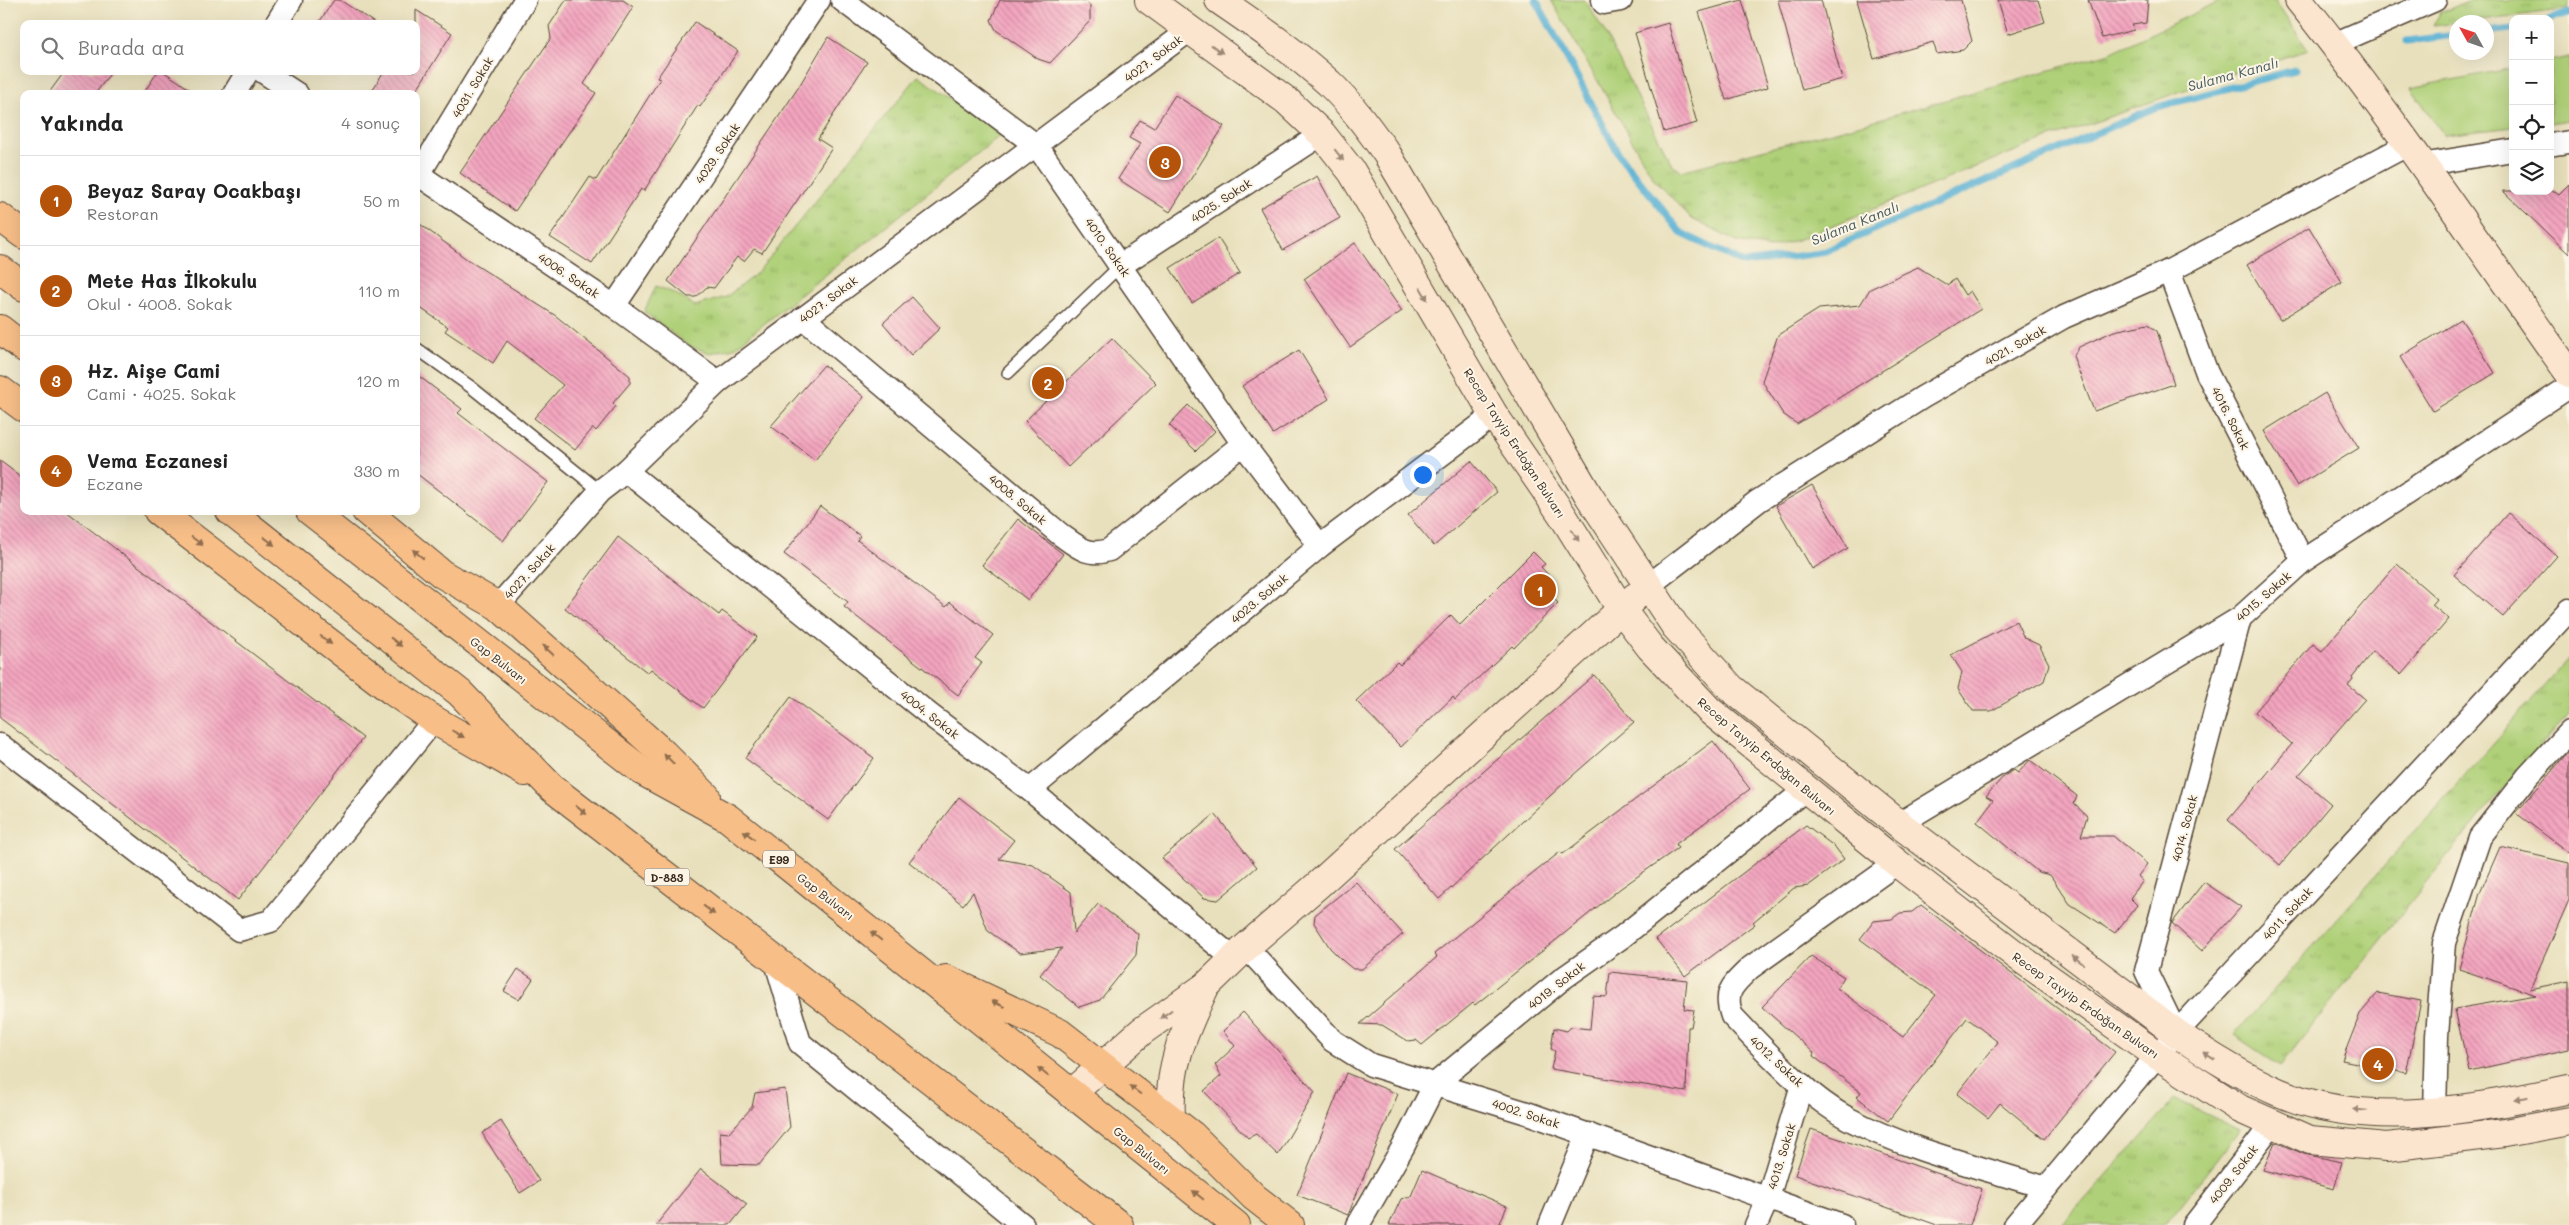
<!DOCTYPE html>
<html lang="tr">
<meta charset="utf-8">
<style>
:root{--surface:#fff;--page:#f2f2f2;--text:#222;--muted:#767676;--line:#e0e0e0;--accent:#b45309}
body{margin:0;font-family:Mali,sans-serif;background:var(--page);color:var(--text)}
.controls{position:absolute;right:15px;top:15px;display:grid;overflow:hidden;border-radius:10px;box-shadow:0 5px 20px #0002}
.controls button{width:45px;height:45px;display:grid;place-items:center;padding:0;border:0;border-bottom:1px solid var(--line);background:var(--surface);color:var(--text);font:25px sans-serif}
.compass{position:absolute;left:2449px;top:15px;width:45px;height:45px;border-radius:50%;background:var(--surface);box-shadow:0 5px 20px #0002;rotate:310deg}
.you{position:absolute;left:1422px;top:474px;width:18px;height:18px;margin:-12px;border:4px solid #fff;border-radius:50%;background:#1a73e8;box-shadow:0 0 0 8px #1a73e833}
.badge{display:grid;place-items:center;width:32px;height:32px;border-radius:50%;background:var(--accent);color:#fff;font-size:16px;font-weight:700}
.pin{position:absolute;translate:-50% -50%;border:2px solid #fff;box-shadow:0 1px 5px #0006}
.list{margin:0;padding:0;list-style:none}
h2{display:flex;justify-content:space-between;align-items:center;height:65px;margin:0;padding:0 20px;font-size:21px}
h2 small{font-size:16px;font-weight:400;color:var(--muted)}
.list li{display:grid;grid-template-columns:32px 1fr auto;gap:15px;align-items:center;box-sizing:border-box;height:90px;padding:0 20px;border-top:1px solid var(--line)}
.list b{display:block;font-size:19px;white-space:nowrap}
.list p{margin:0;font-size:16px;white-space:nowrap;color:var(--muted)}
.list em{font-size:16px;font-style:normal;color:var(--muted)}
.icon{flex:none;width:28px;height:28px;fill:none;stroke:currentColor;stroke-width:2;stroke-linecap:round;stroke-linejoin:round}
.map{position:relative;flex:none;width:2569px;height:1225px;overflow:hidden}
.search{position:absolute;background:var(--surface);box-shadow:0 5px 20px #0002;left:20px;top:20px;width:400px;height:55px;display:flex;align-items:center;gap:12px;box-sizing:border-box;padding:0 18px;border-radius:10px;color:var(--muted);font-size:19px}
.panel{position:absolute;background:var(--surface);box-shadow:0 5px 20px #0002;left:20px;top:90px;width:400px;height:425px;border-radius:10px}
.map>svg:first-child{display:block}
</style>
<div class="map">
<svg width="2569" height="1225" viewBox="0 0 2569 1225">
<defs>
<pattern id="park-tufts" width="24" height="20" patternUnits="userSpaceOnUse" patternTransform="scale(1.25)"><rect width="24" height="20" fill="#afd078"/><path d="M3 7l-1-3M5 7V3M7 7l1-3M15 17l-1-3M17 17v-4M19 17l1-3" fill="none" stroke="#97b367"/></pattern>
<pattern id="building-back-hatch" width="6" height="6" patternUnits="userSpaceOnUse" patternTransform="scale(1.25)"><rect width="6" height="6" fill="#f4a5c0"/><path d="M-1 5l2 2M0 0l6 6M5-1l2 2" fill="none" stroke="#c7879b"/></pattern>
</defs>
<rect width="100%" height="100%" fill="#fcf5e5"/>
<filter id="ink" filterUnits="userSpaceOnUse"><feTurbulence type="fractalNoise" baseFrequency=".02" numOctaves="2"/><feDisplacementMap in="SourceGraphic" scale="10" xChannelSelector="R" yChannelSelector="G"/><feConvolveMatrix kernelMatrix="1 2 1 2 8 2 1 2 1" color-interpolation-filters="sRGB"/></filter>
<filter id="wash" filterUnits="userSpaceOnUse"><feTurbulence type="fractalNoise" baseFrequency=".0096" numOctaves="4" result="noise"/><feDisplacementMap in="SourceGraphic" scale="20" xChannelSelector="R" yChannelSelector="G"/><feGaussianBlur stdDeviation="1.12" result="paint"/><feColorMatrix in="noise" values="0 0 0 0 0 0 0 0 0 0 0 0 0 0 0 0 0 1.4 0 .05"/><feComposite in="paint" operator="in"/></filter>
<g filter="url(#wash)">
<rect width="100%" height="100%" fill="#e8e0bc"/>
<g fill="#afd078" stroke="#757d4b">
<path d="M2569 57V120L2550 123V61Z"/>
<path d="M2513 68V127L2444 135 2411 88Z"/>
</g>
<g fill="url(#park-tufts)" stroke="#757d4b">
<path d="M1551 0H1585L1604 31 1672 165 1681 171 1851 127 2110 53 2222 0H2275L2308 50 2218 78 2028 146 1797 240 1770 248 1737 242 1692 219 1654 179Z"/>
<path d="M2471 0H2569V9L2433 26 2440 13Z"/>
<path d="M918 76 1002 134 734 348 710 353 689 346 644 312 656 286 674 293 695 306 726 297 757 273Z"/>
<path d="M2569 658V714L2477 819 2280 1066 2234 1035Z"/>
<path d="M2175 1099 2240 1130 2165 1225H2062Z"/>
</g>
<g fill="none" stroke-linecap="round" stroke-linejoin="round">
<g stroke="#55afd3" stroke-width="7">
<path d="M1536 0 1619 155 1681 233 1744 263 1821 253 2154 108 2295 70"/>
<path d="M2550 19 2569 13"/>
<path d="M2486 32 2513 29"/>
<path d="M2407 41 2456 35"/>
</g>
</g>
<g id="blocks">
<g fill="url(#building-back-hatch)">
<path d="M334 0H340L376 24H318Z"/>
<path d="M566 0H623L633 7 584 84 596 93 515 211 460 173 551 38 549 26Z"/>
<path d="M1000 0H1083L1090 5V21L1050 63 1038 59 996 30 991 20Z"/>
<path d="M1742 0 1768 87 1726 100 1699 12Z"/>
<path d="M1778 0H1821L1842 79 1802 90Z"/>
<path d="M1857 0H1961L1972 41 1963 50 1937 54 1933 42 1874 59Z"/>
<path d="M1998 0H2038L2045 22 2008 34Z"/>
<path d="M2088 0H2148L2146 23 2132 25 2134 30 2102 38Z"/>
<path d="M416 10 452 33 414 94H370L384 71H416Z"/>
<path d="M695 22 738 51 700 107 698 105 644 191 641 189 592 264 550 237 590 177 596 180 660 79 657 78Z"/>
<path d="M1668 23 1697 123 1664 132 1635 33Z"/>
<path d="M828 37 867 62 818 139 832 148 762 253 754 249 744 261 737 257 714 288 707 287 696 297H688L668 281 798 88Z"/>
<path d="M65 71H112L95 94H48Z"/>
<path d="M158 71H163L197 94H143Z"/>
<path d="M1175 95 1224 126 1170 212 1118 179 1140 144 1129 138 1140 120 1154 128Z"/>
<path d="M1317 176 1340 218 1283 250 1260 208Z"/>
<path d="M2569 184V254L2503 191H2555L2559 194Z"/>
<path d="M416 221 468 260 556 316 630 376V383L613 403 616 406 596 431 593 428 575 450 534 418 563 385 507 341 493 363 445 331 448 327 416 305Z"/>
<path d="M2309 227 2342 282 2280 320 2247 265Z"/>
<path d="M1218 238 1240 273 1192 303 1170 268Z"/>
<path d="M1355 243 1402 311 1350 347 1304 279Z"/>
<path d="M1918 267 1947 285 1955 279 1965 295 1970 291 1981 309 1797 424 1783 414 1762 381 1778 335 1819 309 1860 305 1870 289Z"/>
<path d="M912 297 940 328 911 355 883 323Z"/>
<path d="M2461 319 2495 373 2433 411 2400 357Z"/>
<path d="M2148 324 2157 331 2174 384 2094 411 2073 356 2079 347 2114 331Z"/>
<path d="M1112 338 1156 383 1068 467 1025 421Z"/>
<path d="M1299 350 1329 399 1273 434 1242 386Z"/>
<path d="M824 365 864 397 815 460 771 426Z"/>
<path d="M416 374 462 409 458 413 548 482 503 541 416 473Z"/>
<path d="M2325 393 2359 448 2297 486 2264 431Z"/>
<path d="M1188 405 1215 431 1196 451 1169 425Z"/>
<path d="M0 461 24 479V511H66L363 738 238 900 0 718Z"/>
<path d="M1471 461 1497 492 1434 546 1408 515Z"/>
<path d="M1812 485 1848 548 1812 569 1776 506Z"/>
<path d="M820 506 860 536 857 540 946 607 950 602 993 635 975 658 982 663 958 695 844 607 848 602 784 554Z"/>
<path d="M2508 513 2557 556 2503 617 2454 575Z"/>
<path d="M1018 519 1063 554 1028 600 982 565Z"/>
<path d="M618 537 719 615 722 611 757 637 703 708 651 669 648 673 565 608Z"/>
<path d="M1533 552 1545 564 1541 567 1551 578 1542 587 1558 603 1514 648 1512 646 1455 700 1453 697 1401 747 1356 701 1397 662 1400 665 1451 615 1460 625Z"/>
<path d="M2397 564 2437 599 2432 605 2449 619 2401 675 2373 651 2352 677 2353 679 2348 685 2365 699 2298 776 2331 804 2280 865 2228 820 2292 744 2255 712 2313 644 2322 651Z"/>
<path d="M2016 621 2024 638 2039 645 2049 664 2044 681 1991 711H1973L1958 689 1962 672 1951 655Z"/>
<path d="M1594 675 1634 722 1564 783 1439 899 1395 849Z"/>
<path d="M791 697 874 758 828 820 745 758Z"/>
<path d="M1713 741 1750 789 1676 844 1678 848 1621 888 1475 1005 1473 1003 1422 1045 1416 1040 1408 1041 1382 1025 1360 1024 1437 957 1434 954 1504 897 1560 852 1563 854Z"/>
<path d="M2569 751V853L2516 813Z"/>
<path d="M2030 760 2077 796 2074 804 2087 816 2081 836H2113L2147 864 2138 876 2143 881 2130 898 2137 905 2115 933 2070 904 2050 875 2038 872 1977 822 1993 800 1986 796 2004 776 2014 770 2018 773Z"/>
<path d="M959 797 1014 840 999 859 1033 865 1071 892 1074 933 1098 904 1138 934 1136 955 1100 1000 1079 1007 1040 975 1062 948 1020 953 988 931 973 892 963 905 909 862Z"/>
<path d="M1215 814 1257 867 1218 900 1204 898 1162 858Z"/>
<path d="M1806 825 1835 847 1844 859 1808 886 1794 888 1753 922 1755 924 1685 976 1656 939Z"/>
<path d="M2500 847 2569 863V900L2530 989 2569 981V1049L2469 1071 2455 1009 2536 995 2459 969 2480 893Z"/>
<path d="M1356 882 1403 934 1362 969H1353L1342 960 1330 948 1314 923 1315 915Z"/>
<path d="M2204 882 2241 907 2202 951 2172 923Z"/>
<path d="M1921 905 2115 1052 2044 1139 2000 1103 1988 1118 1957 1094 1998 1042 1967 1018 1888 1121 1857 1097 1861 1092 1813 1056 1814 1053 1762 1007 1811 956 1844 977 1837 988 1903 1037 1936 995 1860 939 1874 921 1892 919 1900 913 1912 912Z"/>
<path d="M518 969 533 979 519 1000 504 991Z"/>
<path d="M1610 972 1687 980 1684 1009 1694 1010 1691 1027H1688L1686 1092 1551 1069 1555 1051 1551 1049 1554 1028 1567 1031 1571 1027 1590 1029 1593 996 1607 997Z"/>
<path d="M2378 993 2421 1001 2406 1073 2342 1060 2360 1014Z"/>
<path d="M1243 1012 1315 1092 1278 1155 1256 1134 1248 1138 1204 1091 1221 1076 1215 1065 1235 1046 1223 1031Z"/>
<path d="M1346 1073 1398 1094 1348 1215 1297 1195Z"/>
<path d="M785 1089 790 1127 759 1165 722 1164 720 1132 729 1133 752 1107 755 1093Z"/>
<path d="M501 1121 539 1181 520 1193 482 1133Z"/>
<path d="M1811 1129 1982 1189 1970 1225H1937L1795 1175Z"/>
<path d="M2275 1142 2304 1154 2342 1162 2334 1189 2263 1170Z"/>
<path d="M701 1169 747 1204 730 1225H656Z"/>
<path d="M1422 1170 1507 1206 1499 1225H1389L1401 1199 1411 1196Z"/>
</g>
</g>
</g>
<g filter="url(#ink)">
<use href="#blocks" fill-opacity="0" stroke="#554536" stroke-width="1"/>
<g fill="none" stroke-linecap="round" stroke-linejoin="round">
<g stroke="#554536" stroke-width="14">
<g id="lane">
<path d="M416 348 471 387 600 491"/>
<path d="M1008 373 1121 265"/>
</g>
</g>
<g stroke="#554536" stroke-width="25">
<g id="street">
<path d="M842 0 1037 146 1243 444 1320 546"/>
<path d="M1603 0 1604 3 1621 0"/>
<path d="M276 24 291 0"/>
<path d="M2334 44 2435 0"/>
<path d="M262 71 297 94"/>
<path d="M234 94 248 71"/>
<path d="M2550 145 2569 142"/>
<path d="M2421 165 2513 150"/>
<path d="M416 173 614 306 718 382"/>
<path d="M419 174 525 0"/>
<path d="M1121 265 1322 134"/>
<path d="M2169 271 2207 373 2303 561"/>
<path d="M614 306 819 0"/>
<path d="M803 318 1061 535C1078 547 1088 557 1109 550L1243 444"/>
<path d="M626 471 930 715 1030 790 1234 959"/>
<path d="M1648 586 1758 501 1923 397 2064 317 2169 271 2407 145"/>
<path d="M498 606 600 491 626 471 718 382 1190 30"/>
<path d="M0 745 239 930 271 921 434 720"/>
<path d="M1030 790 1320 546 1494 415"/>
<path d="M1899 824 2240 618 2303 561 2569 387"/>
<path d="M1897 863 1750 968C1733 985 1723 991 1732 1016 1766 1051 1806 1096 1849 1119 1910 1151 1981 1167 2046 1188"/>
<path d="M1246 947 1333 1041 1371 1065 1527 1113 1842 1225"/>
<path d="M776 962 800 1043 1023 1225"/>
<path d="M2176 1033 2146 971 2240 618"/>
<path d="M2435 1112 2437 1036 2444 943 2480 837 2528 776 2569 732"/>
<path d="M1358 1225 1403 1147 1435 1084 1562 979 1622 937 1805 790"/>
<path d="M1550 1225 1588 1134"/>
<path d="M1756 1225 1768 1198 1802 1085"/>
<path d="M2015 1225 2176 1033 2569 610"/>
<path d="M2194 1225 2273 1123"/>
</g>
</g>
<g stroke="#554536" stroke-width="30">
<g id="secondary">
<path d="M1149 0 1287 101 1322 134 1352 172 1494 415 1563 516 1621 609 1650 647 1709 710 1897 863 2016 955 2157 1055 2240 1109 2310 1140 2387 1147 2505 1133 2569 1121"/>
<path d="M1219 0C1257 26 1295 52 1329 83 1351 104 1369 129 1387 154L1589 496 1675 626 1731 688 1899 824 2176 1033C2208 1055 2241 1076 2278 1092 2369 1131 2475 1109 2569 1089"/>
<path d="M2299 0C2395 119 2480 248 2569 373"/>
<path d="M1071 1094 1142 1031 1206 986 1246 947 1319 884 1635 597"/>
<path d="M1171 1118C1168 1065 1183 1035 1205 987"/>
</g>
</g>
<g stroke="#554536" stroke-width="30">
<g id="highway">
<path d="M0 217 24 235"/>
<path d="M0 269 24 287"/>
<path d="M0 329 24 348"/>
<path d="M0 390 24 408"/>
<path d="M158 511 392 691 434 720 525 772"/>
<path d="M230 511 460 693 552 788 1119 1225"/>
<path d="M310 511 642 771 728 818 1236 1225"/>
<path d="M366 511 442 574 498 606 664 754 706 796"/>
<path d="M946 979 1060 1033 1192 1135 1254 1197 1290 1225"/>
</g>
</g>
<use href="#lane" stroke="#fff" stroke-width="11"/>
<use href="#street" stroke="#fff" stroke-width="22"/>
<use href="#secondary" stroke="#fce5cf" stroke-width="28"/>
<use href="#highway" stroke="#f7be88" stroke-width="28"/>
</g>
<defs><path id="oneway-solid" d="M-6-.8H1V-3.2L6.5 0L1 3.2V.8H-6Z" transform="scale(1.25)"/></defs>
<g fill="#9c8876">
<use href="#oneway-solid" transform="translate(1217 49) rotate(36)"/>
<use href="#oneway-solid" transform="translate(1339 155) rotate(52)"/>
<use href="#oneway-solid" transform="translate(1424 294) rotate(60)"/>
<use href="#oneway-solid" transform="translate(1575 535) rotate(58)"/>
<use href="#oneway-solid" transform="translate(2078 960) rotate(-143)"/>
<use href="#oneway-solid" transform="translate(1166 1014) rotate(144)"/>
<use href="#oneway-solid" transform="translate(2209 1056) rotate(-146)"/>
<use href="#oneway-solid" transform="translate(2521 1098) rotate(171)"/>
<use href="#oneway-solid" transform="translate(2360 1110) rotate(-175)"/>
</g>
<g fill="#906d4e">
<use href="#oneway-solid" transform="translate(197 541) rotate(37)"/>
<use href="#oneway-solid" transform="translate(269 541) rotate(38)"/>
<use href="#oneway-solid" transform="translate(418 554) rotate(-140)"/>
<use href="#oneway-solid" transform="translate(326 640) rotate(37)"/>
<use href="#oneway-solid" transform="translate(396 642) rotate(38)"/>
<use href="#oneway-solid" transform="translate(548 650) rotate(-138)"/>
<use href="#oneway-solid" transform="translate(458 734) rotate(30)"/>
<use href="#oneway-solid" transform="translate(669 759) rotate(-135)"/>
<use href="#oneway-solid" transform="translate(581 810) rotate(38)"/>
<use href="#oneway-solid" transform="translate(749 835) rotate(-142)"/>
<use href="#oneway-solid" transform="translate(709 910) rotate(38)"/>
<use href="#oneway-solid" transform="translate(876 936) rotate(-141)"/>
<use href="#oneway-solid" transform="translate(998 1004) rotate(-155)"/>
<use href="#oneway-solid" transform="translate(1043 1072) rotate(-141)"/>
<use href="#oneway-solid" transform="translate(1135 1090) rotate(-143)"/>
<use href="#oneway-solid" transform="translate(1198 1195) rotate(-141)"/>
</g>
</g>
<g text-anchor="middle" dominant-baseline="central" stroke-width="4" stroke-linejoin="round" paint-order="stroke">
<g fill="#fcf5e5" stroke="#75675a" stroke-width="1">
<rect x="763" y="850.5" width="32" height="17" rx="4"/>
<rect x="644.5" y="868.5" width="45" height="17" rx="4"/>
</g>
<g font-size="11" font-weight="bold" fill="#3b2a1e">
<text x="779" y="859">E99</text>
<text x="667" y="877">D-883</text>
</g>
<g font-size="12" fill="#3b2a1e" stroke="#fcf5e5">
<text transform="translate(1153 58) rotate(-37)">4027. Sokak</text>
<text transform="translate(472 87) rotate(-59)">4031. Sokak</text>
<text transform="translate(717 153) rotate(-56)">4029. Sokak</text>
<text transform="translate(1221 200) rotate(-33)">4025. Sokak</text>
<text transform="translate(1108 247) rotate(55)">4010. Sokak</text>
<text transform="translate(569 275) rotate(34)">4006. Sokak</text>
<text transform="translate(828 299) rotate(-37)">4027. Sokak</text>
<text transform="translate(2015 345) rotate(-30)">4021. Sokak</text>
<text transform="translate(2231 418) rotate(63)">4016. Sokak</text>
<text transform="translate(1515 443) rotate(57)">Recep Tayyip Erdoğan Bulvarı</text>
<text transform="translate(1018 499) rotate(40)">4008. Sokak</text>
<text transform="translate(529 571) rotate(-48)">4027. Sokak</text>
<text transform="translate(2263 596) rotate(-41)">4015. Sokak</text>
<text transform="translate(1259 598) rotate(-40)">4023. Sokak</text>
<text transform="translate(499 660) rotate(38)">Gap Bulvarı</text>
<text transform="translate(930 714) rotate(38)">4004. Sokak</text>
<text transform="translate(1767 756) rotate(40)">Recep Tayyip Erdoğan Bulvarı</text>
<text transform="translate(2184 828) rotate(-75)">4014. Sokak</text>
<text transform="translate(826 896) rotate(38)">Gap Bulvarı</text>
<text transform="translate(2287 913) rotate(-47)">4011. Sokak</text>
<text transform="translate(1556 985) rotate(-38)">4019. Sokak</text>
<text transform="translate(2086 1005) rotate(35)">Recep Tayyip Erdoğan Bulvarı</text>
<text transform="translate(1777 1061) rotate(43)">4012. Sokak</text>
<text transform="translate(1526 1113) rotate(18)">4002. Sokak</text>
<text transform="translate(1142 1150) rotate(39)">Gap Bulvarı</text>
<text transform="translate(1781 1156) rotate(-73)">4013. Sokak</text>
<text transform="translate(2233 1174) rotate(-52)">4009. Sokak</text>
</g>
<g font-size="14" font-style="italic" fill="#44595d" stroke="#fcf5e5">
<text transform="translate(2233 74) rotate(-15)">Sulama Kanalı</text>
<text transform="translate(1855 223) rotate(-22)">Sulama Kanalı</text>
</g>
</g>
</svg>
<div class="controls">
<button>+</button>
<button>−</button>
<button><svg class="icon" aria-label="locate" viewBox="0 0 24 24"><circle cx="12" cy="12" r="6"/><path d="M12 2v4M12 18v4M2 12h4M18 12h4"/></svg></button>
<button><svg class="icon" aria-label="layers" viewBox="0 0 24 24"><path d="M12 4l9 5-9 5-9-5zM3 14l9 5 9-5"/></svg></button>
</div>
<svg class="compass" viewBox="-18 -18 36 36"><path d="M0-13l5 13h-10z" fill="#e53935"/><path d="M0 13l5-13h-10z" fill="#767676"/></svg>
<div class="you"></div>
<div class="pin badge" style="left:1540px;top:590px">1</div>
<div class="pin badge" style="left:1048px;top:383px">2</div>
<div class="pin badge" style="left:1165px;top:162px">3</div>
<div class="pin badge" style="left:2378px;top:1064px">4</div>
<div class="search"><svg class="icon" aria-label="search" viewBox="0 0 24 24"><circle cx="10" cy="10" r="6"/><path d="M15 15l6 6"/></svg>Burada ara</div>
<section class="panel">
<h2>Yakında<small>4 sonuç</small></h2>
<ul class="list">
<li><span class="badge">1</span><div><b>Beyaz Saray Ocakbaşı</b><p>Restoran</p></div><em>50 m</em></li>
<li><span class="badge">2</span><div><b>Mete Has İlkokulu</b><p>Okul · 4008. Sokak</p></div><em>110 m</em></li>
<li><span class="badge">3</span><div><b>Hz. Aişe Cami</b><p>Cami · 4025. Sokak</p></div><em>120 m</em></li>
<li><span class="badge">4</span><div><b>Vema Eczanesi</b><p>Eczane</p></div><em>330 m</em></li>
</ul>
</section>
</div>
